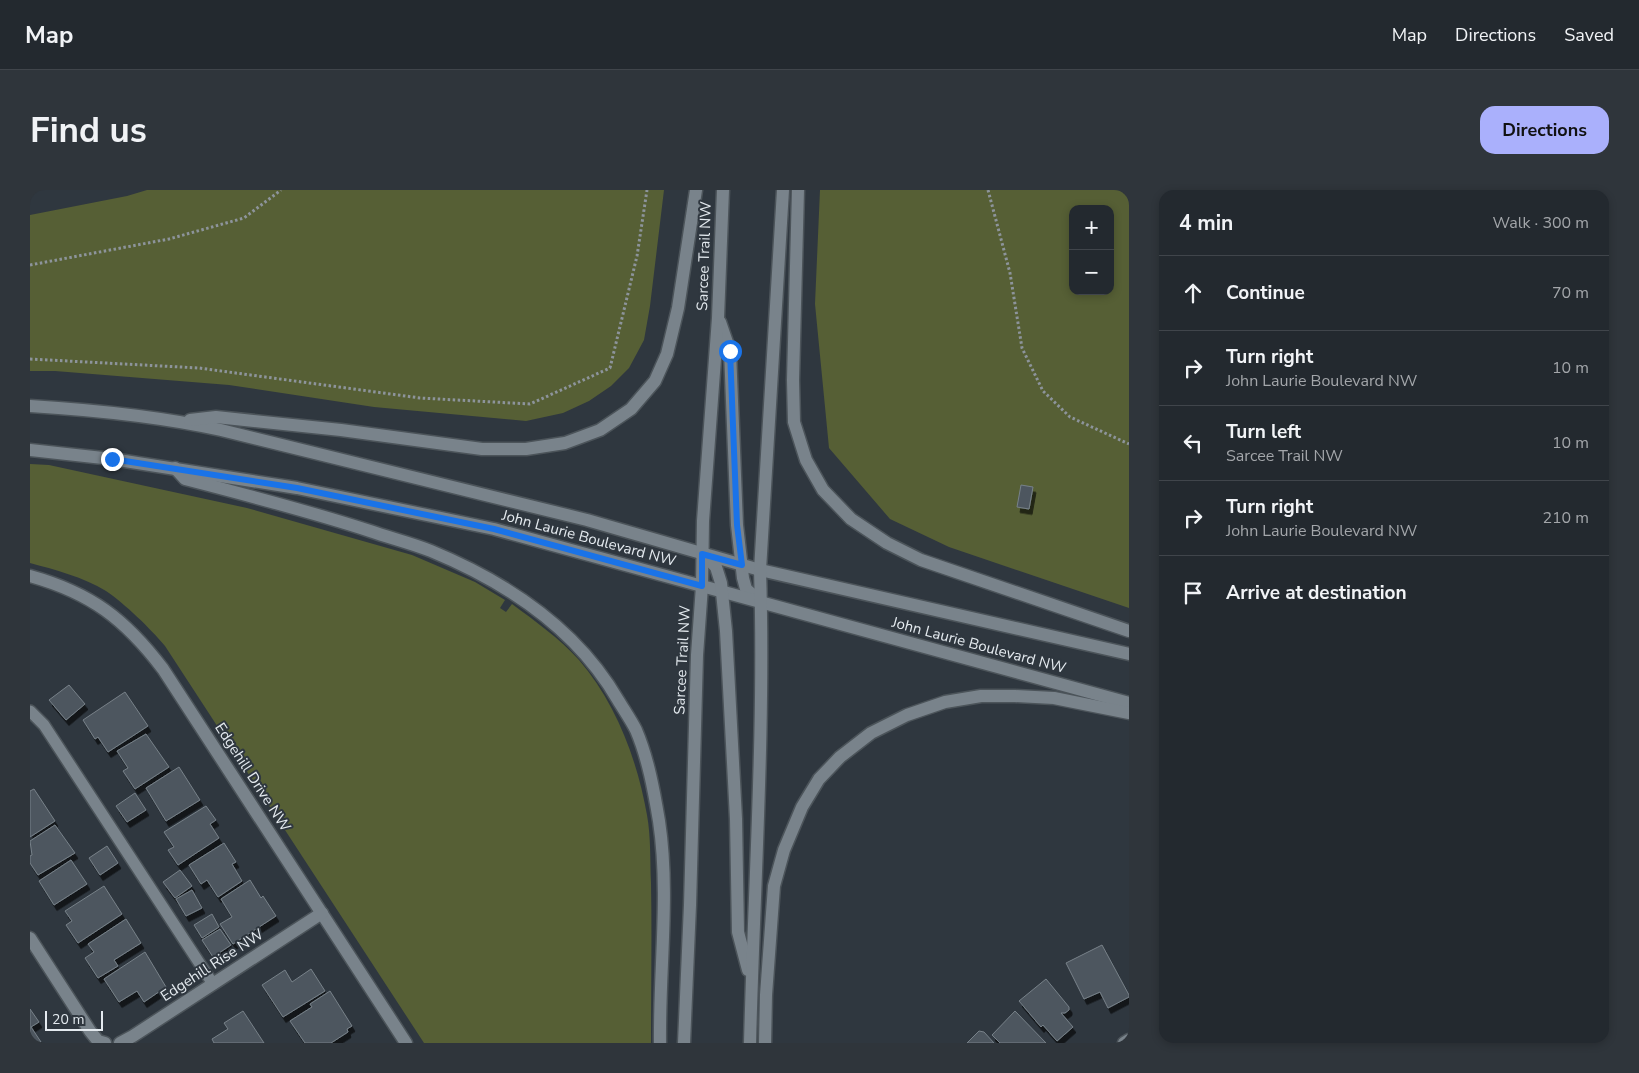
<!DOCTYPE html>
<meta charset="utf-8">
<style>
:root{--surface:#23292f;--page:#2f353b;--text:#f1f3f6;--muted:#a3a6aa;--line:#40454b;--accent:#aab0fc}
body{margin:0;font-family:"Nunito Sans",sans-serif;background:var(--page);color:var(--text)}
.controls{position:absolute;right:15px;top:15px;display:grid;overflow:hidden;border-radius:10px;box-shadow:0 2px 8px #0003}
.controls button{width:45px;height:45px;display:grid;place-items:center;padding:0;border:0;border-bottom:1px solid var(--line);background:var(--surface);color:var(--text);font:25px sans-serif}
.scale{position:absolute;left:15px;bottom:12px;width:58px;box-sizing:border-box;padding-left:5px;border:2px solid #e4eaef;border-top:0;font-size:14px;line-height:18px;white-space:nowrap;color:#e4eaef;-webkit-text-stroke:4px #2f373f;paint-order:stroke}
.stop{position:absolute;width:15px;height:15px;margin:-11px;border:4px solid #1a73e8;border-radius:50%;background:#fff}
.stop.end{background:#1a73e8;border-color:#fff;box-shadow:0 1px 5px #0008}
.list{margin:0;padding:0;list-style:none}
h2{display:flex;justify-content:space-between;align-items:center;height:65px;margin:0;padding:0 20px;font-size:21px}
h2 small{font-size:16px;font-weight:400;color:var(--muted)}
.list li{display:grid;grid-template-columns:32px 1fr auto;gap:15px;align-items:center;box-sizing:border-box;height:75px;padding:0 20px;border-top:1px solid var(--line)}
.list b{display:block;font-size:19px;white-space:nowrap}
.list p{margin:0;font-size:16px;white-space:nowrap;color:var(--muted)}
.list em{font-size:16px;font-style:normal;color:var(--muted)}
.icon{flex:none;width:28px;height:28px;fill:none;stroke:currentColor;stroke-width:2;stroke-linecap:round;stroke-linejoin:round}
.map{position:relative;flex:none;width:1099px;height:853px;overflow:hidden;border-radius:15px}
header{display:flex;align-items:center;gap:30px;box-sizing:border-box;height:70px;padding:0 25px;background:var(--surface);border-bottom:1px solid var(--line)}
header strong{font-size:24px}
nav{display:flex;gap:28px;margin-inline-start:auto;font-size:18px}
.intro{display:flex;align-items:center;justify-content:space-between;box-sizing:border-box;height:120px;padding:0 30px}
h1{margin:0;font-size:35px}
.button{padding:12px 22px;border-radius:15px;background:var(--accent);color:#111;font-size:18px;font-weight:700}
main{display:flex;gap:30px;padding:0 30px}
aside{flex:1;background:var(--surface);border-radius:15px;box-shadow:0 2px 8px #0003}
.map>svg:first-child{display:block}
</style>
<header>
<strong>Map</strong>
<nav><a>Map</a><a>Directions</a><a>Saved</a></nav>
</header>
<div class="intro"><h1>Find us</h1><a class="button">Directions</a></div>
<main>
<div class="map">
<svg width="1099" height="853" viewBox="0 0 1099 853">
<defs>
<filter id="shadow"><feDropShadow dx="3" dy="5.5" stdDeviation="0" flood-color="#0009"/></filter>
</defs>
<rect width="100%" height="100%" fill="#2f373f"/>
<g fill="#565f35" fill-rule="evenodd">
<path d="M117 0H634L620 116 614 150 599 178 581 196 559 211 533 223 496 231 344 217 199 195 25 181H0V25L97 6Z"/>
<path d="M790 0H1099V418L919 357 860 329 799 258 785 114ZM1043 19H1080V101H1043Z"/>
<path d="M0 274 19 275 217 318 382 365 445 392 475 410 470 418 476 422 482 414C505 431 529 448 549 470 586 513 607 569 617 625 621 647 620 671 621 693 622 746 621 800 621 853H394L135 456C120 438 95 414 76 401 53 387 26 380 0 373Z"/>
</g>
<g fill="#4e575f" stroke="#778189" filter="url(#shadow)">
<path d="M991 295 1003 297 999 319 987 317Z"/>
<path d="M39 495 55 514 36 530 19 510Z"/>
<path d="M95 502 118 536 78 562 68 547 65 549 53 530Z"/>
<path d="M116 544 139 577 105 599 93 581 98 578 87 561Z"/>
<path d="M149 577 170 610 136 631 116 598Z"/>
<path d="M4 599 25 631 0 647V601Z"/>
<path d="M105 603 116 620 97 632 86 616Z"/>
<path d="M176 616 186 630 180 634 189 648 148 675 138 660 144 657 134 642Z"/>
<path d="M25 635 45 663 8 685 0 673V666L2 665 0 651Z"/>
<path d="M194 653 206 672 202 674 212 691 188 707 177 690 171 694 159 675Z"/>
<path d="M77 656 88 673 70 685 59 668Z"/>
<path d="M41 670 57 694 24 715 9 691Z"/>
<path d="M150 680 162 696 145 708 133 692Z"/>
<path d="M220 690 231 708 233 706 246 726 203 754 190 734 202 727 191 709Z"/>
<path d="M74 696 92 724 48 753 36 735 42 731 35 721Z"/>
<path d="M162 700 172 718 156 726 146 709Z"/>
<path d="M182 724 189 737 172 748 164 735Z"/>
<path d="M96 729 111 753 84 770 88 776 68 788 55 768 64 762 58 754Z"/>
<path d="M190 739 201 755 183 767 172 750Z"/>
<path d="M1072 755 1099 805V807L1078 818 1070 802 1054 809 1036 773Z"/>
<path d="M115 762 136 797 114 812 107 801 89 812 74 789Z"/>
<path d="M281 779 295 801 253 827 232 795 255 780 262 792Z"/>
<path d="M1016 789 1039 817V820L1035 823H1031L1043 837 1027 851 1013 835 1011 837 989 811Z"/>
<path d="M300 801 322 836 317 839 318 842 301 853H275L260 831 282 817 280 814Z"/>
<path d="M0 819 9 832 1 837 11 852 9 853H0Z"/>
<path d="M213 821 234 853H184L182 849 198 839 194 833Z"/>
<path d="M985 821 1016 853H970L962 845Z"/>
<path d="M949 841 954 842 964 853H937Z"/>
</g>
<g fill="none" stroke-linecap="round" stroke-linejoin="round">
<g stroke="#4c545a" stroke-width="14">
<path id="lane" d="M0 521 14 535 183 794"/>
</g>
<g stroke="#4c545a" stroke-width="15">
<g id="street">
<path d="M0 386C61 403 95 429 133 479L376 853"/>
<path d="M0 748 60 841 68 851 75 853"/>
<path d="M90 853 103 846 292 723"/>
<path d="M1094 853 1099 850"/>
</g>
</g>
<g stroke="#4c545a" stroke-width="15">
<g id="secondary">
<path d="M768 0 763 190 764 232 776 270 793 300 821 329 857 353 891 370 1099 441"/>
<path d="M690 132 700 161 707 335 713 388 716 399 730 411"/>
<path d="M0 216C64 220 128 226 191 240L557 330 730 380 1099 464"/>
<path d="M160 230 186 227 311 240 452 259H496L535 253 570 240 601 219 625 191 637 164 648 118 666 0"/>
<path d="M0 260 82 269 267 298 464 339 1099 513"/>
<path d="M145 278 155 289C217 305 279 321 340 341 360 348 381 353 401 361 476 392 547 439 588 510 594 520 601 530 606 540 618 568 624 601 629 631 640 704 629 779 630 853"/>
<path d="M674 365 686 377 691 393 696 441 706 629 708 742 718 780"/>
<path d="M654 853 660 715 667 465 672 396 673 331 688 128 693 0"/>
<path d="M720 853C724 696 735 538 730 380L753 0"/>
<path d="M735 853 736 805 744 696 754 660 772 617 789 589 810 567 841 543 877 525 915 512 951 506H985L1024 508 1099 523"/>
</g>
</g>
<g stroke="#8d949b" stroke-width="3" stroke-dasharray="2.5 2.5" stroke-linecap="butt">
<path d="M958 0 980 83 992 158 1013 201 1040 227 1099 254"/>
<path d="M0 75 139 49 214 28 251 0"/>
<path d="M0 169 169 178 390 208 500 214 580 178 607 66 617 0"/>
</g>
<use href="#lane" stroke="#79838b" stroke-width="11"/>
<use href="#street" stroke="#79838b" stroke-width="12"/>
<use href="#secondary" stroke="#79838b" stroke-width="12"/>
</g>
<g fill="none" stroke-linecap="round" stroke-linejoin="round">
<path stroke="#1a73e8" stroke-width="6" d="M82 269 267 298 464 339 672 396V364L712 375 707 335 700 161"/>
</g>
<g text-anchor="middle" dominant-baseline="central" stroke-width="4" stroke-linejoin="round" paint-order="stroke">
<g font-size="15" fill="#e4eaef" stroke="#2f373f">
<text transform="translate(674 66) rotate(-88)">Sarcee Trail NW</text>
<text transform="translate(559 348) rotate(15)">John Laurie Boulevard NW</text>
<text transform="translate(949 455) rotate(15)">John Laurie Boulevard NW</text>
<text transform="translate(652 470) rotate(-87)">Sarcee Trail NW</text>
<text transform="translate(223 587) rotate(57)">Edgehill Drive NW</text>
<text transform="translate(182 775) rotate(-33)">Edgehill Rise NW</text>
</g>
</g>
</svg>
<div class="controls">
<button>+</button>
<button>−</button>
</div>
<div class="scale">20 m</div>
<div class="stop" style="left:700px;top:161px"></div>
<div class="stop end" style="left:82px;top:269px"></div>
</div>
<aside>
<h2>4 min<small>Walk · 300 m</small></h2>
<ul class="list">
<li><svg class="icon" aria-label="ahead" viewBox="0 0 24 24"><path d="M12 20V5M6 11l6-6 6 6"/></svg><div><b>Continue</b></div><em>70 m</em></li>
<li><svg class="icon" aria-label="right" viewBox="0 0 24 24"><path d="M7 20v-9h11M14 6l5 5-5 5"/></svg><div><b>Turn right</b><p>John Laurie Boulevard NW</p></div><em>10 m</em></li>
<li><svg class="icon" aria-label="left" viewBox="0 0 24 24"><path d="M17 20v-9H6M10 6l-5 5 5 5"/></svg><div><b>Turn left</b><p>Sarcee Trail NW</p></div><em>10 m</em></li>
<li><svg class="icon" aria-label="right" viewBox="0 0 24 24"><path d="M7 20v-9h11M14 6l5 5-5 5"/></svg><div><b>Turn right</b><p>John Laurie Boulevard NW</p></div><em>210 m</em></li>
<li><svg class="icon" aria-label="arrive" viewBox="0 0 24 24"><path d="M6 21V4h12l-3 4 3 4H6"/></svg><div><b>Arrive at destination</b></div></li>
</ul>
</aside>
</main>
